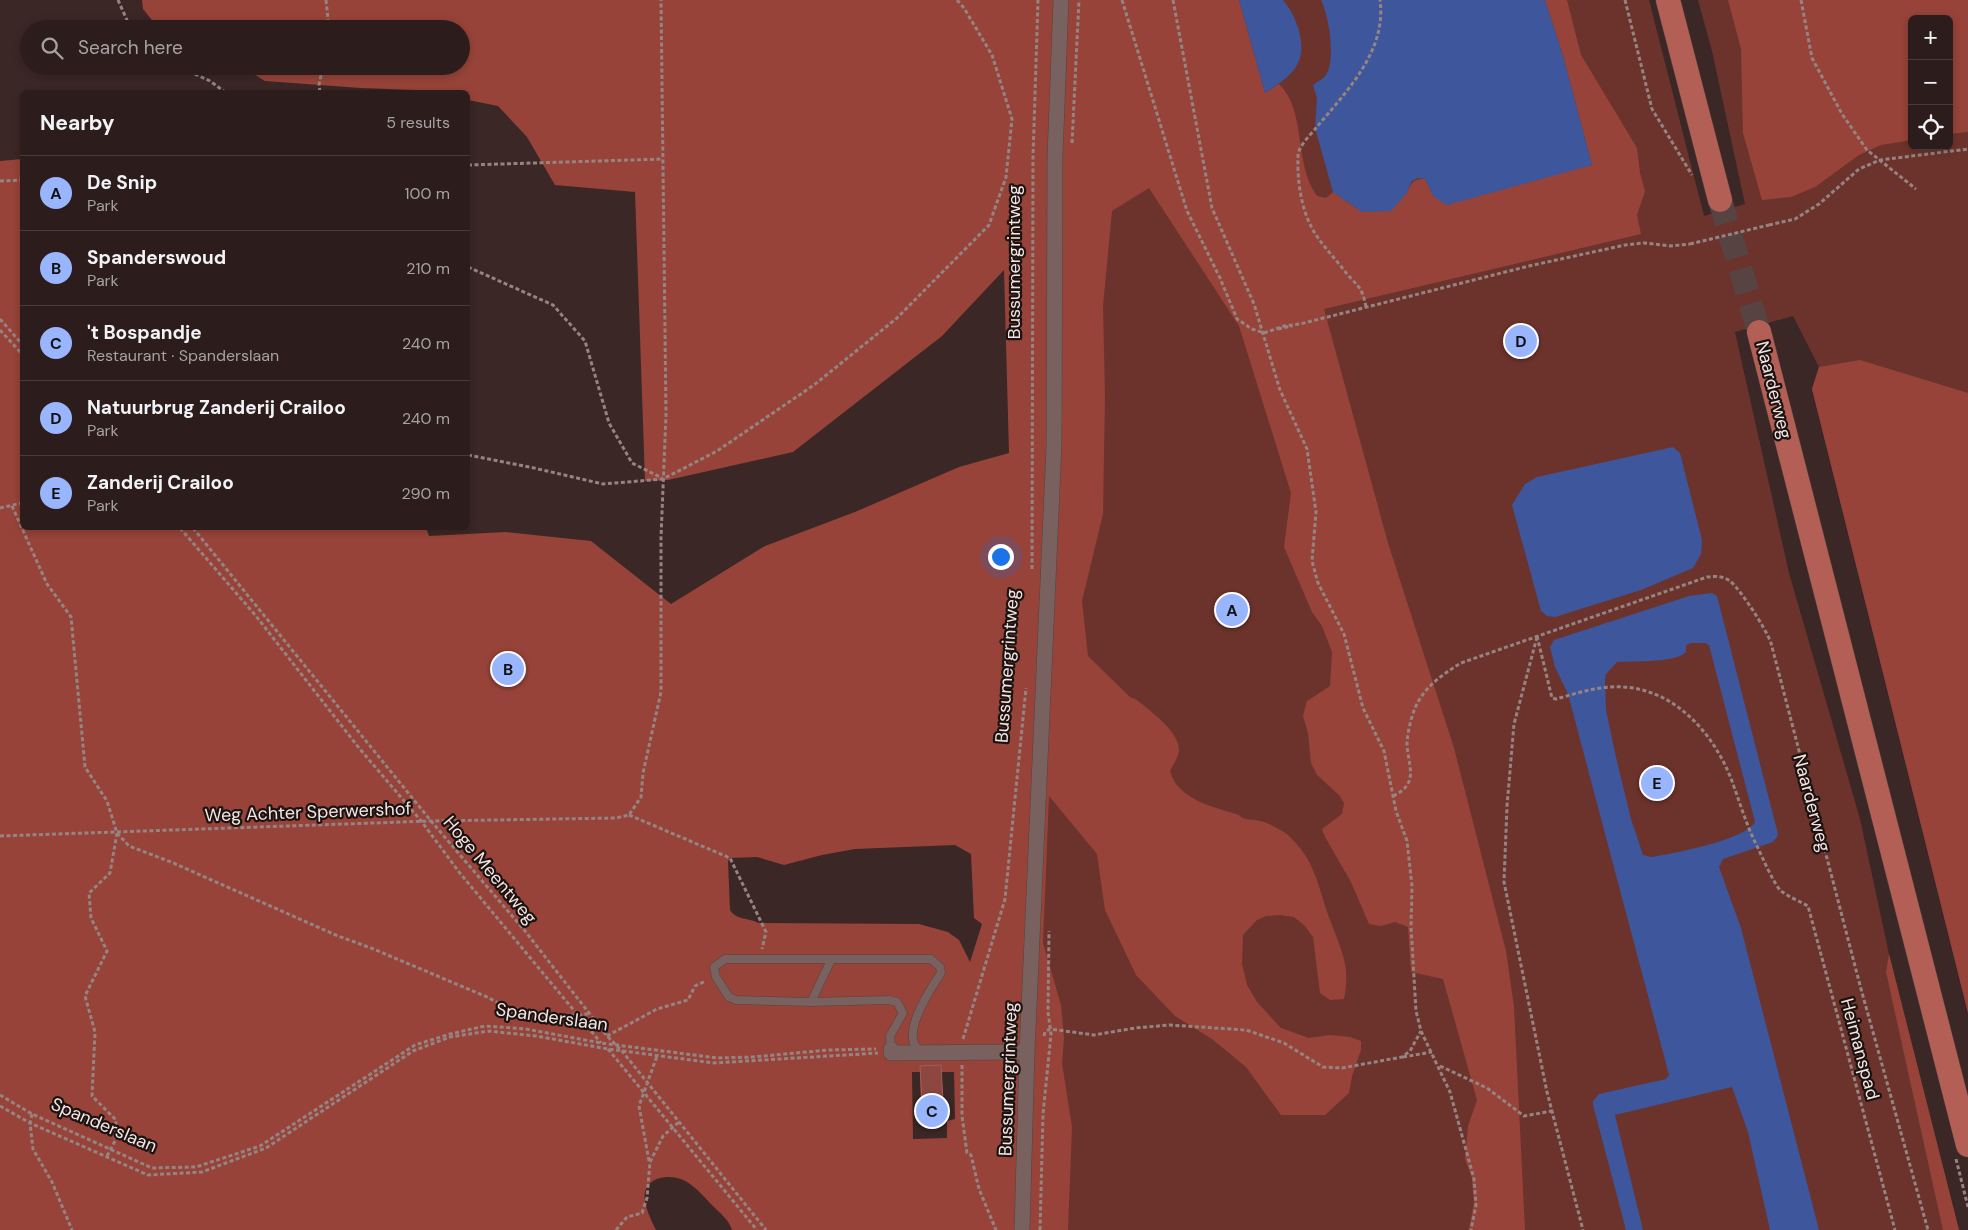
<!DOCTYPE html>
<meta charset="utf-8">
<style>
:root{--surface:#2c1d1c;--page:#382a29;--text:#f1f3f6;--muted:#a6a2a3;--line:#483b3b;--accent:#99b5fd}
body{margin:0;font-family:"DM Sans",sans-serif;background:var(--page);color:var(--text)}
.controls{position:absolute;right:15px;top:15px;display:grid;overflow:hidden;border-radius:8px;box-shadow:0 2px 8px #0003}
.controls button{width:45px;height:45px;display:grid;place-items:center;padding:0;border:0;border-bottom:1px solid var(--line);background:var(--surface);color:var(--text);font:25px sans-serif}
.you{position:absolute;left:1000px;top:556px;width:18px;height:18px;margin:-12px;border:4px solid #fff;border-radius:50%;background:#1a73e8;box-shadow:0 0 0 8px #1a73e833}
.badge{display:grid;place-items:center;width:32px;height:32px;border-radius:50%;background:var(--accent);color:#111;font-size:16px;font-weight:700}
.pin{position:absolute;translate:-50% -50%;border:2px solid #fff;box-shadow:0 1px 5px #0006}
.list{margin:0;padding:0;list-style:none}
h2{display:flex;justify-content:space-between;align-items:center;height:65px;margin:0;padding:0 20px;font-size:21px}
h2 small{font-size:16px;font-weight:400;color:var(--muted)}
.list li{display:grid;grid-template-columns:32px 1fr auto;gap:15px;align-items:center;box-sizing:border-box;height:75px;padding:0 20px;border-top:1px solid var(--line)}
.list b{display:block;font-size:19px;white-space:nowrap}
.list p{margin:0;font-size:16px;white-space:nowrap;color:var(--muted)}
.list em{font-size:16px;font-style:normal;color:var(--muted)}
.icon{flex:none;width:28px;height:28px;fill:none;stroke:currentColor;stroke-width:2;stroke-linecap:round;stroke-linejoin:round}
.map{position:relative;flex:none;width:1968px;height:1230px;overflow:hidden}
.search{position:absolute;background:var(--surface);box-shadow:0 2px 8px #0003;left:20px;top:20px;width:450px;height:55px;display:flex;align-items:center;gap:12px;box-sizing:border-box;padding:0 18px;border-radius:28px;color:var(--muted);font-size:19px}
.panel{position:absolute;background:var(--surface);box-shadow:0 2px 8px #0003;left:20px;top:90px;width:450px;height:440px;border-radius:8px}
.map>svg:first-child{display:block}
</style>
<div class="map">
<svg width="1968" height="1230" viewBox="0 0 1968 1230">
<rect width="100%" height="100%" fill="#3b2725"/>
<path fill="#6c332c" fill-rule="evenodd" d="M1072 0H1649L1704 216 1745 204 1712 51 1698 0H1968V1013L1812 389 1819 367 1793 316 1735 332 1789 573 1860 819 1889 954 1959 1230H1036L1039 1066ZM1912 19H1949V146H1912Z"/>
<g fill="#974339" fill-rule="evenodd">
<path d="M142 0H1239L1265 93 1279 84C1307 111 1293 163 1317 196L1326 198 1333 192 1362 212 1406 194C1411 184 1413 178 1425 179L1434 197 1592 165 1563 56 1545 0H1567L1581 55 1637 148 1640 173 1645 191 1637 215 1641 234 1324 309 1388 543 1454 748 1506 951 1514 1007 1525 1230H1469L1474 1202 1473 1193 1472 1178 1465 1159 1468 1126 1477 1100 1443 979 1411 972 1408 927 1395 922 1381 926 1369 924 1351 882 1325 837 1322 829 1342 814 1344 803 1339 795 1317 775 1311 763 1308 733 1303 716 1307 701 1330 686 1332 652 1322 626 1312 612 1284 547 1291 493 1239 326 1149 188 1112 211 1103 306 1105 396 1103 514 1082 601 1088 656 1130 697 1137 700C1150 711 1179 731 1179 750 1179 756 1173 765 1170 771 1178 800 1214 807 1239 815 1244 821 1253 819 1260 821 1269 823 1281 830 1288 835 1316 861 1318 887 1330 920 1341 950 1351 965 1344 999L1330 1000 1320 993 1313 937 1304 925 1294 917 1280 915 1266 916 1257 920 1243 935 1242 964 1247 985 1257 1002 1281 1028 1309 1038 1330 1035 1350 1037 1361 1041V1050L1352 1076 1349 1093 1325 1115H1281L1246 1067 1212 1039 1175 1016 1136 975 1105 910 1097 854 1049 796 1043 943 1061 1005 1064 1038 1062 1063 1072 1127 1068 1230H732C729 1220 720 1213 713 1206 705 1198 697 1188 687 1182 675 1175 653 1174 646 1189 641 1200 651 1220 656 1230H0V161L22 159V528H426L429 536 506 532 591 541 671 604 765 546 855 512 959 467 1009 453 1004 270 942 336 793 452 668 480 645 481 635 192 555 185 527 137 498 106 468 100V92L361 88 265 81 241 66H461V29H159L143 9ZM955 845 971 854 974 918 982 924 970 962 959 940 948 932 919 924 759 923C749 918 736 920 730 910L728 861 730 858 757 857 784 865 822 855 855 849ZM912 1072H954L955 1119 947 1121V1138L913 1139Z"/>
<path d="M1728 0H1968V132L1949 134V19H1912V140L1881 145 1859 155 1815 187 1791 197 1762 200 1743 133 1741 49Z"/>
<path d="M1860 360 1968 393V1013L1812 389 1819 367Z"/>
<path d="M1889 954 1959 1230H1943L1886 972Z"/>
</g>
<g fill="#3e569b" fill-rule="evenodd">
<path d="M1239 0H1283C1296 15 1308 46 1297 65 1290 77 1276 86 1265 93Z"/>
<path d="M1321 0H1545L1563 56 1592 165 1447 205 1434 197 1425 179 1418 178 1412 181 1406 194 1391 211 1362 212 1333 192 1315 128 1317 98 1313 85C1317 82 1324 78 1326 75 1336 59 1329 16 1321 0Z"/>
<path d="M1673 447 1680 453 1702 540 1701 554 1693 568 1641 590 1555 617 1547 616 1541 611 1512 505 1525 484 1537 477Z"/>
<path d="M1712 593 1717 596 1778 834 1777 837 1773 842 1723 859 1719 867 1741 928 1819 1230H1770L1748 1132 1732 1087 1615 1115 1643 1230H1626L1593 1105V1101L1599 1094 1666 1079 1669 1075 1568 694 1555 667 1550 647 1554 640 1689 596ZM1691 643H1705L1709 645 1755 822C1745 840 1672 854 1651 857L1643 855 1631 819 1615 753 1606 710 1605 679 1606 674 1617 662C1633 661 1676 663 1686 652V645Z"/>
</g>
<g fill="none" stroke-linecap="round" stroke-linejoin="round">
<path stroke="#574442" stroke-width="24" stroke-dasharray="24 12" stroke-linecap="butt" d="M1720 200 1759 332"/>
<g stroke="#534341" stroke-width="9">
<g id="lane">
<path d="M811 1002 831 960"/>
<path d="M891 1049 890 1036 903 1013 897 1002 889 1000 811 1002 736 1000 729 997 716 977 714 967 725 959H931L940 967 941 973C931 988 907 1024 914 1043 915 1046 919 1050 921 1052"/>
</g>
</g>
<g stroke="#534341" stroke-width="16">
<g id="street">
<path d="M891 1049V1053L1027 1052"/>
<path d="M1022 1230 1027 1052 1054 446 1055 157 1061 0"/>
</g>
</g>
<g stroke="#534341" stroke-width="25">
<g id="primary">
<path d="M1668 0 1720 200"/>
<path d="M1759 332 1968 1145"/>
</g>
</g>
<g stroke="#958482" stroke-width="3" stroke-dasharray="4 2.5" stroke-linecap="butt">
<path d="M118 0 131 29"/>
<path d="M326 0 329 29"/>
<path d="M1122 0 1187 211 1220 278 1237 319 1252 329 1264 333 1284 326 1300 324 1529 266 1625 245 1644 243 1671 246 1690 244"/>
<path d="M1173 0 1212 208 1254 304 1280 390 1307 449 1316 512 1312 561 1318 583 1344 634 1363 708 1384 751 1396 811 1407 841 1412 886 1411 927 1416 1011 1421 1031 1450 1092 1474 1179 1476 1205 1471 1230"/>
<path d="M1625 0 1652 109 1692 175"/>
<path d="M1801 0 1812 58 1842 114 1867 150 1916 189"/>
<path d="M177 66 210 81 225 92"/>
<path d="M320 92 319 85 323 66"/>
<path d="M1072 143 1079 0"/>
<path d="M468 165 663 159"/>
<path d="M0 181 22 180"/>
<path d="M1769 225 1795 219 1819 204 1859 169 1880 160 1968 149"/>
<path d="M468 267 553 305 585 341 609 423 632 463 662 478"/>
<path d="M1366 307C1362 284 1355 285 1343 269 1333 256 1321 244 1313 230 1301 209 1297 180 1298 156 1298 147 1310 135 1316 128 1346 92 1387 51 1380 0"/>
<path d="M0 319 22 344"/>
<path d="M1278 329 1292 326"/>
<path d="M0 330 22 354"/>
<path d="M468 455 534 468 603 484 663 479 717 451 814 385 897 318 989 225 1006 177 1012 119 992 55 964 8 957 0"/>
<path d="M12 506 47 584 71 617 85 767 107 801 117 833 129 846 171 862 338 936 371 948 487 997 506 1007 559 1016 588 1014"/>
<path d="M0 508 22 503"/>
<path d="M180 528 256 616 359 748 422 822 459 872 601 1043"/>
<path d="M193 528 431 821 525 931 607 1036 622 1051 766 1230"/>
<path d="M1032 569 1033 157 1038 0"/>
<path d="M1537 636 1552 698 1556 699C1574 694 1592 688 1611 687 1671 683 1715 733 1733 784 1741 806 1747 827 1758 848 1762 857 1775 886 1781 891 1789 897 1799 901 1808 906L1895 1230"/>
<path d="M1537 637 1514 724 1507 806 1504 882 1547 1092 1583 1230"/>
<path d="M1393 796C1421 783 1407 765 1407 742 1408 731 1411 718 1415 708 1424 687 1443 674 1461 663L1707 577C1715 576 1723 576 1730 581 1741 590 1766 629 1771 643L1861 989 1928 1230"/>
<path d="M629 815 730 858 766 932 762 949"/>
<path d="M0 836 431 821 616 818 629 815 641 797 643 773 661 692V537L666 415 661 0"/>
<path d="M607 1036 657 1009 688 1000 695 986 706 981"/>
<path d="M1044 1036 1045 1032 1050 1029 1094 1035 1135 1028 1169 1025 1246 1030 1284 1043 1323 1067 1342 1068 1402 1057 1410 1051 1421 1031"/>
<path d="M963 1039 1005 899 1026 688"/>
<path d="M608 1049 757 1230"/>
<path d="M1403 1057 1432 1052"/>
<path d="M962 1065V1116L967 1153 971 1155 979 1189 996 1230"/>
<path d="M1440 1066 1487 1088 1524 1116 1552 1111"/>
<path d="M0 1095 32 1114 152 1168 196 1167 260 1146 415 1045 450 1034 485 1026 526 1029 601 1043 717 1058 753 1057 828 1050 876 1049"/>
<path d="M0 1106 30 1123 148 1175 202 1172 266 1148 413 1051 450 1037 489 1031 536 1036 608 1049 714 1063 878 1053"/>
<path d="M32 1114 30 1123 33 1149 52 1182 72 1230"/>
<path d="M107 1156 115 1141 116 1120 92 1096 95 1032 85 996 107 951 91 918 89 893 110 873 117 833"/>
<path d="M1956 1159 1968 1207"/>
<path d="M649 1161 639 1106 657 1056"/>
<path d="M616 1230 627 1217 642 1213 647 1198 650 1162 663 1136 679 1122"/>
<path d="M1040 1230 1043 1114 1051 1034 1048 1012 1049 931"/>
</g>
<use href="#lane" stroke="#78615e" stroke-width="8"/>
<use href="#street" stroke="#78615e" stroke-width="15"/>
<use href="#primary" stroke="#b35f55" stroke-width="24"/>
<path stroke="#958482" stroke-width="3" stroke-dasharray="4 2.5" stroke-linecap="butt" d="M1690 244 1769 225"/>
</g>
<path fill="#81332d" d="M920 1066 943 1101V1121L934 1122V1125L927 1126V1122L922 1123 920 1087Z"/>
<path fill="#8d4640" stroke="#9d5f5a" d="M941 1065 943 1101H934V1104L927 1105V1102H922L920 1066Z"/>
<g text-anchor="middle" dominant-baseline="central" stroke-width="4.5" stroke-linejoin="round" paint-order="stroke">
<g font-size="18" fill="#f3e5e3" stroke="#1c1311">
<text transform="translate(1014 262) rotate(-90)">Bussumergrintweg</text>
<text transform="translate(1774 390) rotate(76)">Naarderweg</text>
<text transform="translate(1007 666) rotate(-86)">Bussumergrintweg</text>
<text transform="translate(1812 803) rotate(75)">Naarderweg</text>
<text transform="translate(308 812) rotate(-2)">Weg Achter Sperwershof</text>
<text transform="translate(490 870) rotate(50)">Hoge Meentweg</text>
<text transform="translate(552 1017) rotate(8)">Spanderslaan</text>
<text transform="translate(1860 1049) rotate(75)">Heimanspad</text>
<text transform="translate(1008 1079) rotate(-88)">Bussumergrintweg</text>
<text transform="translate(104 1125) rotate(23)">Spanderslaan</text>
</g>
</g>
</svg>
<div class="controls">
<button>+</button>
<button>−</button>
<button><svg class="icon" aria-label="locate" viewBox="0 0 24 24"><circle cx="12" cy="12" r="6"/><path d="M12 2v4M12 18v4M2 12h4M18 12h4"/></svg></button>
</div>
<div class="you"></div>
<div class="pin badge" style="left:1232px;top:610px">A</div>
<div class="pin badge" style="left:508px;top:669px">B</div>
<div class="pin badge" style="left:932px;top:1111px">C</div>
<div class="pin badge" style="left:1521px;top:341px">D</div>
<div class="pin badge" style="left:1657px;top:783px">E</div>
<div class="search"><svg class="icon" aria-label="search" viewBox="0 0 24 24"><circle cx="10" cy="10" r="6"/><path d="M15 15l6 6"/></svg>Search here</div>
<section class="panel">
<h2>Nearby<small>5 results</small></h2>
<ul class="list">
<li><span class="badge">A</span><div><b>De Snip</b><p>Park</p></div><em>100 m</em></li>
<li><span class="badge">B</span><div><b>Spanderswoud</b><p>Park</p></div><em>210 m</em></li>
<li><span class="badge">C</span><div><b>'t Bospandje</b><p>Restaurant · Spanderslaan</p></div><em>240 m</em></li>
<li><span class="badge">D</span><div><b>Natuurbrug Zanderij Crailoo</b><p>Park</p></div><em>240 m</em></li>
<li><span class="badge">E</span><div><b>Zanderij Crailoo</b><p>Park</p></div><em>290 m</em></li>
</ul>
</section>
</div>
